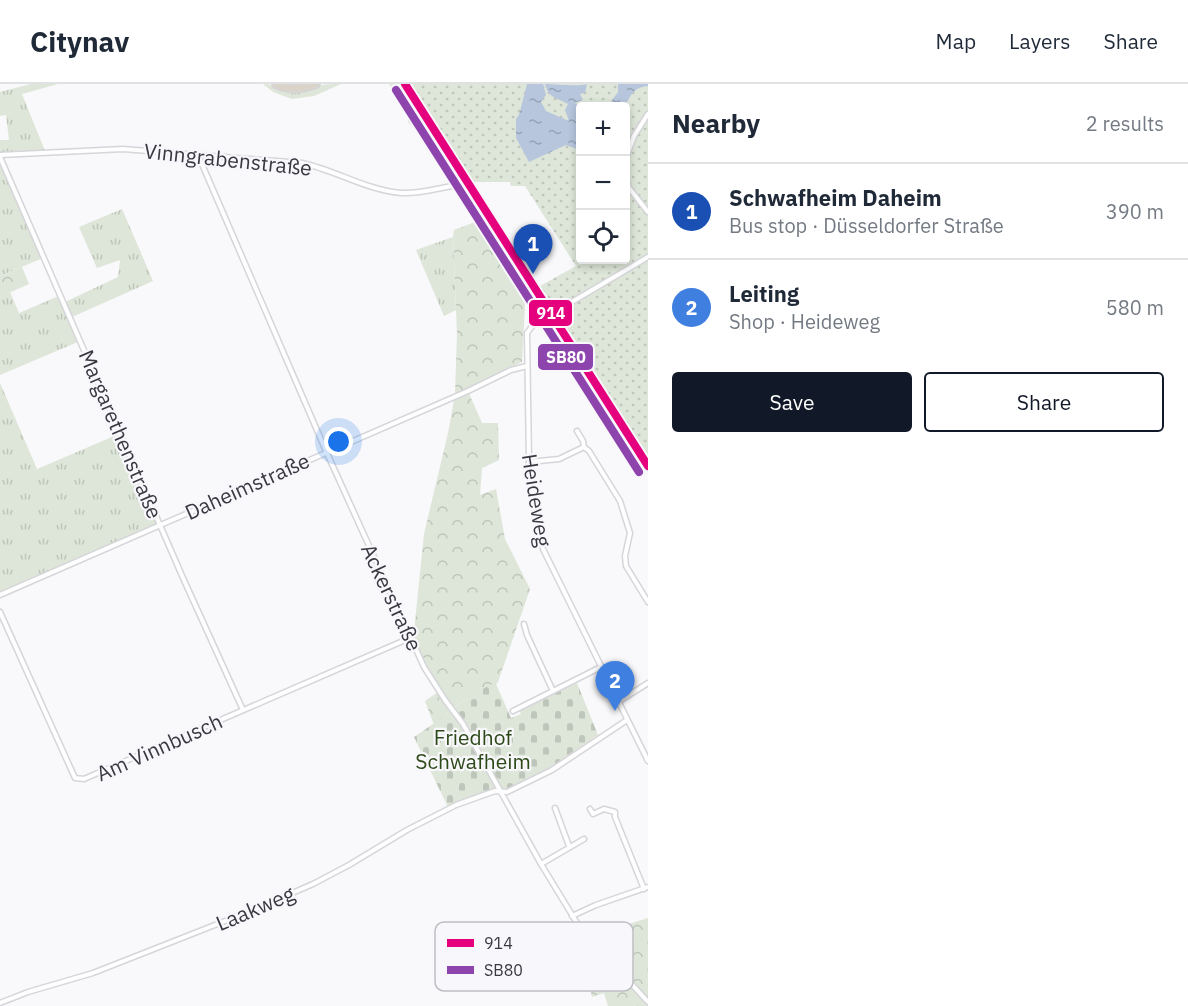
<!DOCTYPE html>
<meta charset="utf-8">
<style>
:root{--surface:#fff;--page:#f6f6f7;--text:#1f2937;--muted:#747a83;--line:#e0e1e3;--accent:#111827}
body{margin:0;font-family:"IBM Plex Sans",sans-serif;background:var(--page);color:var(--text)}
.controls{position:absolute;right:18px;top:18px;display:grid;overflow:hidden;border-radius:6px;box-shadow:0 3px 9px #0003}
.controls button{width:54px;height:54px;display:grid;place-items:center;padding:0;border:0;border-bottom:2px solid var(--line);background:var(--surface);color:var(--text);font:30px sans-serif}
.you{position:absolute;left:339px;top:358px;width:21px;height:21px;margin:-15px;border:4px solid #fff;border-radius:50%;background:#1a73e8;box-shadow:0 0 0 9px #1a73e833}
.badge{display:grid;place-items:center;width:39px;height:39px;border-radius:50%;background:var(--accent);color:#fff;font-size:20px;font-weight:700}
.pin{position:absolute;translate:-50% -50px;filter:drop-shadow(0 2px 3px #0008)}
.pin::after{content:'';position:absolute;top:32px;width:21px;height:18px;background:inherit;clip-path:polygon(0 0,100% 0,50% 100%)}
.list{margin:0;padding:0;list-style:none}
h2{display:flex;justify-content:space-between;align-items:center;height:78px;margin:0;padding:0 24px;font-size:26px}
h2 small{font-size:20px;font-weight:400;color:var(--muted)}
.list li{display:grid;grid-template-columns:39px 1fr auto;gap:18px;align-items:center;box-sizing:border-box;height:96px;padding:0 24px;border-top:2px solid var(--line)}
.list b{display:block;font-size:22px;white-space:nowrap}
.list p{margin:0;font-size:20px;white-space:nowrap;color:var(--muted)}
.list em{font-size:20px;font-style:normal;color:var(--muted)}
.actions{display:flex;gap:12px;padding:18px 24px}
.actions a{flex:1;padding:14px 0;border:2px solid var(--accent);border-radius:6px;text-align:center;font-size:21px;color:var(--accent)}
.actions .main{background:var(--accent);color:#fff}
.icon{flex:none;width:33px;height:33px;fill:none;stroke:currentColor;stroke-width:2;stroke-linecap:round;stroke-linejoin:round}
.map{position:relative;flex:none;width:648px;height:922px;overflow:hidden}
header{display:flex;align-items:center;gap:36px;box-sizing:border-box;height:84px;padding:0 30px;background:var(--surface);border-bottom:2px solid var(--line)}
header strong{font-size:28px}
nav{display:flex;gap:33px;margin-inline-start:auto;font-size:21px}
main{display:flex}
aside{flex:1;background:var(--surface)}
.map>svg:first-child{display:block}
</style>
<header>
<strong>Citynav</strong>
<nav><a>Map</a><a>Layers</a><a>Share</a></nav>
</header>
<main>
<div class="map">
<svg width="648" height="922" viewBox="0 0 648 922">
<defs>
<pattern id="grass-tufts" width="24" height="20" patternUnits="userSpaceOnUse" patternTransform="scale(1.5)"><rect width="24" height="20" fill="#dde6d8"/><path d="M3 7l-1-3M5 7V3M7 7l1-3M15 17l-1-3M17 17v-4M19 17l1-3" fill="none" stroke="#bec6bb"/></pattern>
<pattern id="forest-crowns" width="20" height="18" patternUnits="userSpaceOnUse" patternTransform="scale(1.5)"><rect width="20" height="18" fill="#dde6d8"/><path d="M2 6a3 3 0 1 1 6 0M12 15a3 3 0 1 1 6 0" fill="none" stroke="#bec6bb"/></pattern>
<pattern id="cemetery-stones" width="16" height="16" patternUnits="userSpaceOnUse" patternTransform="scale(1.5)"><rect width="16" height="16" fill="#dde6d8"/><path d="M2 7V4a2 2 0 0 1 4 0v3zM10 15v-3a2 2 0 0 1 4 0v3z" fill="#bec6bb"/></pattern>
<pattern id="park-dots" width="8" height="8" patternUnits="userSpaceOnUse" patternTransform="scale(1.5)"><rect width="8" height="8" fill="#dde6d8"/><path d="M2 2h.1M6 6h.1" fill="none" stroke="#bec6bb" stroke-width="1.8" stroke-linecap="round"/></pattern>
<pattern id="water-ripples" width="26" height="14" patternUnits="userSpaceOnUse" patternTransform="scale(1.5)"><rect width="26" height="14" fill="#b7c6dd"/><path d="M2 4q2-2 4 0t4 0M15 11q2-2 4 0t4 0" fill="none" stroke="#96a2b5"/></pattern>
</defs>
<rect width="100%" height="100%" fill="#f9f8fa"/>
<g fill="url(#grass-tufts)">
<path d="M31 0H58L22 10 45 67 0 69V56H9L6 31 0 32V8Z"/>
<path d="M263 0C276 0 286 9 300 8 308 8 314 4 322 1 327 0 335 0 341 0L314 12 292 15 273 8Z"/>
<path d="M389 0H397L427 43 425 51 409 40 404 22Z"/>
<path d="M0 76 43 174 0 192Z"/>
<path d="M122 125 153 197 72 233 65 218 118 193 120 176 97 184 79 143Z"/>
<path d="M453 153 456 226 444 232 416 166Z"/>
<path d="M10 208 19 229 59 212 80 257 0 291V213Z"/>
<path d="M0 299 37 385 119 350 157 438 156 441 0 509Z"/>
</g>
<g fill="url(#forest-crowns)">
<path d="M486 134 526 202 522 278 467 305 482 339H498L499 376 482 384 480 411 496 405 505 455 530 505 498 598C471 610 456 620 434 641L425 617 441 606 413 557 424 450 448 349 455 310 457 250 453 153 454 146Z"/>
<path d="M22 183 29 200 0 213V192Z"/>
<path d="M648 834V922H608L604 909 592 913 586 888 614 879 591 852Z"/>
</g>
<path fill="url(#cemetery-stones)" d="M498 598 496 600 511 634 521 630 519 626 577 599 598 651 546 686 507 705 502 704 501 702 448 723 414 653C446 633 462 612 498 598Z"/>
<path fill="url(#park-dots)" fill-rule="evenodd" d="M410 0H648V373L540 202 576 182 525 102H511L510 98H473ZM580 22H626V176H580Z"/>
<g fill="url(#water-ripples)">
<path d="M527 0H543L546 11 541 18 546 27 569 37 565 26 568 20C556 13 549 15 545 0 556 0 579 3 587 0L585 9 580 10 583 16 574 19 586 22H580V66L566 61 529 78 516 54V35L519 31Z"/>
<path d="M618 0H648V2C634 3 631 11 625 22H608L618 8Z"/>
</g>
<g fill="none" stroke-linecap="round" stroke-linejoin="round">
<g stroke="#d6d5da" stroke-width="7">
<g id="minor">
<path d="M0 71 123 65 302 79C335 86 366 106 401 109 418 110 435 105 452 102"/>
<path d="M198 71 326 367 424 583 445 616 463 640 541 780 580 844 648 918"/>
<path d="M0 73 183 494 243 626"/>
<path d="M626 74 634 52 648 30"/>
<path d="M626 94 629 104 648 128"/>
<path d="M648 173 533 241 527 249 529 378 543 465 648 677"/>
<path d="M533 241 539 220V212"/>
<path d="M562 244 566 223"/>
<path d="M577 347 583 357 584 363"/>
<path d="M529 378 559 375 584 363 589 367 620 417 630 449 625 472 626 482 648 518"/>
<path d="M0 511 468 307 511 286 527 282"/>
<path d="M0 528 75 694 84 695 410 554"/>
<path d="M524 540 527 551 553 607"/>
<path d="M618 618 648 599"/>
<path d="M513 627 601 583"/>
<path d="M555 724 569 762"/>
<path d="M590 725 593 730 604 725 615 728V733L644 805"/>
<path d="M541 780 584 755"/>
<path d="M572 832 596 821 648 803"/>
<path d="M0 919 28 908 93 889 253 826 313 800 349 781 407 746 456 721 495 707 507 708 552 686 627 636"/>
</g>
</g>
<g stroke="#d6d5da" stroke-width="8">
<path id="secondary" d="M405 0 648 382"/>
</g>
<g stroke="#d5d5d7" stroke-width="10">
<path id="motorway" d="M276 0C290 7 301 5 316 0"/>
</g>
<use href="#minor" stroke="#fefefe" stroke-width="4"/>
<use href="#secondary" stroke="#fefefe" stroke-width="5"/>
<use href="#motorway" stroke="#d9d3c9" stroke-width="7"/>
<g stroke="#f8f7fb" stroke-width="12">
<path id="bus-1" d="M405 0 648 382"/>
</g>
<g stroke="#f8f7fb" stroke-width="12">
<path id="bus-2" d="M396 6 639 388"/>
</g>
<use href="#bus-1" stroke="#e5007d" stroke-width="8"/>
<use href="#bus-2" stroke="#8e44ad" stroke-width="8"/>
</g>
<g text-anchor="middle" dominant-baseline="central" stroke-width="4.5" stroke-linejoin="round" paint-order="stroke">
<g font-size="21" fill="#3a3841" stroke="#f8f7fb">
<text transform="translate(228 75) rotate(6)">Vinngrabenstraße</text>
<text transform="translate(121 350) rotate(67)">Margarethenstraße</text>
<text transform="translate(247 402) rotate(-24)">Daheimstraße</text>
<text transform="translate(537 416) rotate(81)">Heideweg</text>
<text transform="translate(392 513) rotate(65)">Ackerstraße</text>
<text transform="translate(159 663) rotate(-24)">Am Vinnbusch</text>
<text transform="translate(255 824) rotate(-23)">Laakweg</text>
</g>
<g font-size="21" fill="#2e4918" stroke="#f8f7fb">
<text x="473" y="653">Friedhof<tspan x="473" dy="24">Schwafheim</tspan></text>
</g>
</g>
<rect x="435" y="838" width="198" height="69" rx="9" fill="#f8f7fb" stroke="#bfbec3" stroke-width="1.5"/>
<rect x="447" y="855" width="27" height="8" fill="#e5007d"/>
<rect x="447" y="882" width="27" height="8" fill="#8e44ad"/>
<g font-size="16" fill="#3a3841">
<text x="484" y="865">914</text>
<text x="484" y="892">SB80</text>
</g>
<g stroke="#f8f7fb" stroke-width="2">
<rect x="528" y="215" width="45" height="28" rx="6" fill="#e5007d"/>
<rect x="537" y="259" width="57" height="28" rx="6" fill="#8e44ad"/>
</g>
<g font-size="16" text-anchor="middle" font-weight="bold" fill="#fff">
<text x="551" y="235">914</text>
<text x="566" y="279">SB80</text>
</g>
</svg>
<div class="controls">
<button>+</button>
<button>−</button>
<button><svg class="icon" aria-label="locate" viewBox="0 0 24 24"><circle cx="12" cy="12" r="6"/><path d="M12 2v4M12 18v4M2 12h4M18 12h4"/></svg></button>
</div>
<div class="you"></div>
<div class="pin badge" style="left:533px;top:190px;background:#1a4fb4">1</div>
<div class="pin badge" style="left:615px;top:627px;background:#3f7fe0">2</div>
</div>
<aside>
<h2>Nearby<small>2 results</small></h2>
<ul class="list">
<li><span class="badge" style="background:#1a4fb4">1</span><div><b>Schwafheim Daheim</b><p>Bus stop · Düsseldorfer Straße</p></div><em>390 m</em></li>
<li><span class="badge" style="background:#3f7fe0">2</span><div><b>Leiting</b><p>Shop · Heideweg</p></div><em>580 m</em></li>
</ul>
<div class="actions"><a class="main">Save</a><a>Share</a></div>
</aside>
</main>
